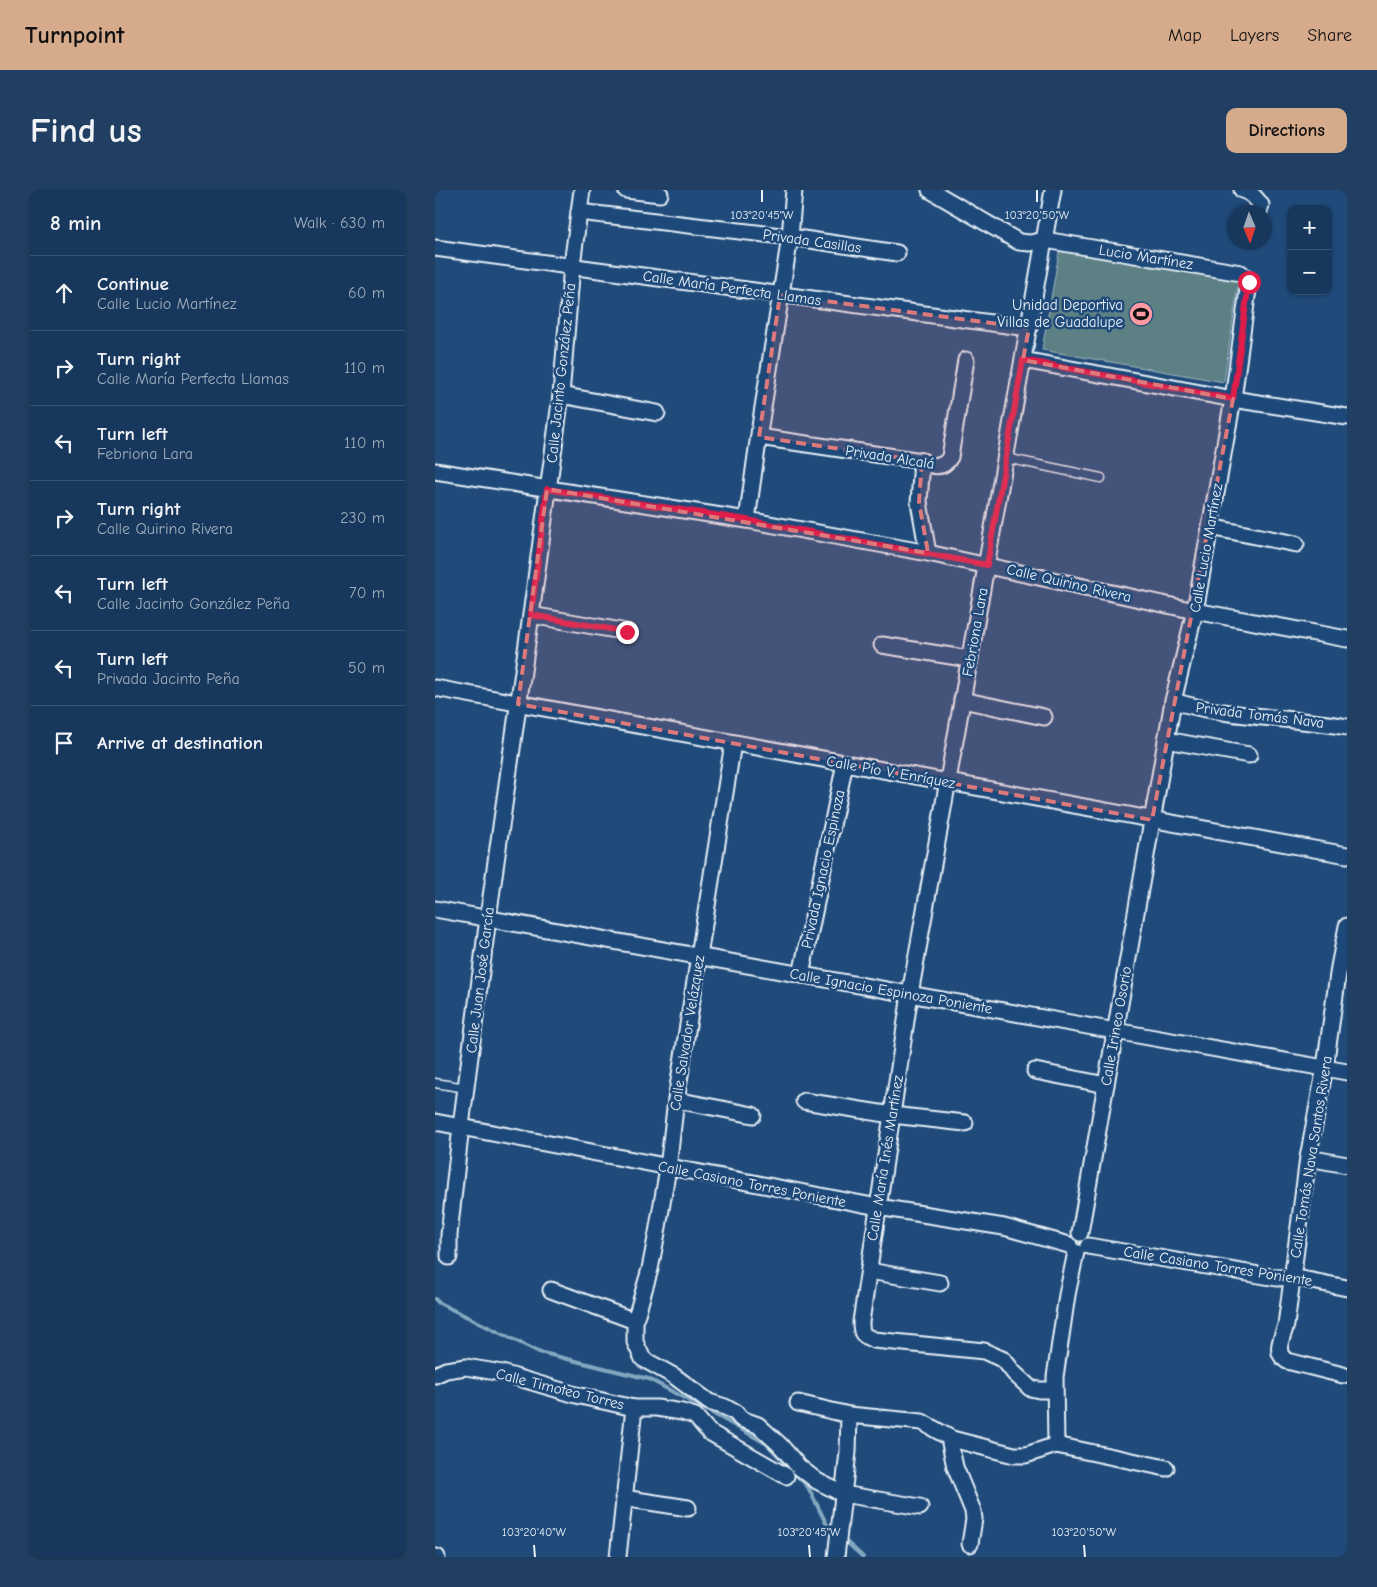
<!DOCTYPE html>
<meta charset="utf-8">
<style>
:root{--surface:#17385c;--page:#203f62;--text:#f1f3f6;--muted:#9eacbb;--line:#365272;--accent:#d6ab8b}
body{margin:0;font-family:"Comic Neue",sans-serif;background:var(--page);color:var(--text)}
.controls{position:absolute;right:15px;top:15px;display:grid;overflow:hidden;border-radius:10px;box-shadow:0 1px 4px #0004}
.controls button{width:45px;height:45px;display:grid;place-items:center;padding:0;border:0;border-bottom:1px solid var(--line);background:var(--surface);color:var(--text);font:25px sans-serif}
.compass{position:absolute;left:792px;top:15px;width:45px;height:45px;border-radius:50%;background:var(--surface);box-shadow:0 1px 4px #0004;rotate:178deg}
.stop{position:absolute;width:15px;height:15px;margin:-11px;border:4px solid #e11d48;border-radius:50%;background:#fff}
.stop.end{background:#e11d48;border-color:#fff;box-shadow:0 1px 5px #0008}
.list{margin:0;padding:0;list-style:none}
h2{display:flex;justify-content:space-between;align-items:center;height:65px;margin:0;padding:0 20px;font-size:21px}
h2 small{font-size:16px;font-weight:400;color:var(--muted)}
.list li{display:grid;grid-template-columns:32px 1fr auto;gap:15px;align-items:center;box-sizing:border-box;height:75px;padding:0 20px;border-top:1px solid var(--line)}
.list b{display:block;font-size:19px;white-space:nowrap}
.list p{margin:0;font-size:16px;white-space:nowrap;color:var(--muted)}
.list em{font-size:16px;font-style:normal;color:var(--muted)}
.icon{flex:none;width:28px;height:28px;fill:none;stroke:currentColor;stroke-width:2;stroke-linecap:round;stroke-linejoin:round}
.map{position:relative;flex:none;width:912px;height:1367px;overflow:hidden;border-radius:10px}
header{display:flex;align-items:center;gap:30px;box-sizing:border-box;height:70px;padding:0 25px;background:var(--accent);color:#111}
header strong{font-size:24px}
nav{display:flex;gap:28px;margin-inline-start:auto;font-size:18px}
.intro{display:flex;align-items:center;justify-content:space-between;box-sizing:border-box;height:120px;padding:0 30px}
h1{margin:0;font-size:35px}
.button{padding:12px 22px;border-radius:10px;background:var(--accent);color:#111;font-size:18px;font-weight:700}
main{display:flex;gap:30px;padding:0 30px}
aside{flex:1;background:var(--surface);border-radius:10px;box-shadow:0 1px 4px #0004}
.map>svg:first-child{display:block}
</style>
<header>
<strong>Turnpoint</strong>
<nav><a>Map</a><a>Layers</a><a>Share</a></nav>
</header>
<div class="intro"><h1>Find us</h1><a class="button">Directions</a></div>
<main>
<aside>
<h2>8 min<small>Walk · 630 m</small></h2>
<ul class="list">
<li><svg class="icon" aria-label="ahead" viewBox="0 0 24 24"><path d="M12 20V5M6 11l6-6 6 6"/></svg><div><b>Continue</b><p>Calle Lucio Martínez</p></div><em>60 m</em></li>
<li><svg class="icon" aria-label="right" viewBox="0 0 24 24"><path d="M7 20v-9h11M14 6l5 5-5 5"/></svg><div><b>Turn right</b><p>Calle María Perfecta Llamas</p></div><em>110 m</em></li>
<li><svg class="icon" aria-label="left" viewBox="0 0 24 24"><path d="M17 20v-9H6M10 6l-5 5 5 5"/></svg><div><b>Turn left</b><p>Febriona Lara</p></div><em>110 m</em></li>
<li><svg class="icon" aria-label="right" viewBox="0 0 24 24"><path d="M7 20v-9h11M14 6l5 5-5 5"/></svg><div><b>Turn right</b><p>Calle Quirino Rivera</p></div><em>230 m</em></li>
<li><svg class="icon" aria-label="left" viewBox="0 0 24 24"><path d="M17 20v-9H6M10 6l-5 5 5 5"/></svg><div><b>Turn left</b><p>Calle Jacinto González Peña</p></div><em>70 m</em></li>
<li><svg class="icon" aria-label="left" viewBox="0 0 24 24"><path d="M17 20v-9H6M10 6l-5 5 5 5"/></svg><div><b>Turn left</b><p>Privada Jacinto Peña</p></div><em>50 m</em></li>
<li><svg class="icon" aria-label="arrive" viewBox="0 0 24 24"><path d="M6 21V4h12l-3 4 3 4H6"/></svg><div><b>Arrive at destination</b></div></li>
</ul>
</aside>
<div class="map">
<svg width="912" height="1367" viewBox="0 0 912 1367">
<rect width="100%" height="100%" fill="#1f4a7a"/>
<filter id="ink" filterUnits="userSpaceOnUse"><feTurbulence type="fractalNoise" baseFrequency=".02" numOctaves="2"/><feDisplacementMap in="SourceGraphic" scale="10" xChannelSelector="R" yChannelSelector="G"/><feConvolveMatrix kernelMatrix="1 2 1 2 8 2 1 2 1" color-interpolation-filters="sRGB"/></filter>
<g filter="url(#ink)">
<path fill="#5c8084" stroke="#a2b8be" d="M625 57 804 89 789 192 607 160Z"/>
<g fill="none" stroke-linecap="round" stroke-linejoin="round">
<g stroke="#83a8bf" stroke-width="4">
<path d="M0 1109 4 1113 104 1162 214 1189 288 1229 332 1254 373 1297 393 1337 400 1342"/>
<path d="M407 1348 428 1367"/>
</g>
<g stroke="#e8f1f8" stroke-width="11">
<g id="service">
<path d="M571 268 666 288"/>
<path d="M0 893 31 898"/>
</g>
</g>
<g stroke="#e8f1f8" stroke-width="19">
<g id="minor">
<path d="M191 0 225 4"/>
<path d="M495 0 584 52 595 53 610 50 806 83 814 92 798 209 775 337 760 421 738 511 645 1043"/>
<path d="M618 0 475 804 426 1132C426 1145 428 1145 439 1150L549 1161 569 1170 579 1183 595 1198 604 1200H619"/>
<path d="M807 0C816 2 821 8 826 15L824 22"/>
<path d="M144 22 355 47 462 63"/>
<path d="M0 58 594 138"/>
<path d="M588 170 798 209 912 227"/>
<path d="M126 205 222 223"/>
<path d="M324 247 487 271C498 277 508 279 515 267L531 170"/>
<path d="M487 271 484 312 493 363"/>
<path d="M0 281 312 330 493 363 760 421 912 449"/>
<path d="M312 330 326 230 355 47 359 0"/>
<path d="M775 337 861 354"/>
<path d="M96 425 192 442"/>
<path d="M447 455 535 469"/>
<path d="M0 498 912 665"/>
<path d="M527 510 609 527"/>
<path d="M738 511C795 528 854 527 912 537"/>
<path d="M731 550 814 565"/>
<path d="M0 719 680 841 912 882"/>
<path d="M366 785 410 573"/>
<path d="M600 881 671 895"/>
<path d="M241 910 318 925"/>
<path d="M369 911 457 925 530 933"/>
<path d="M0 932 443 1017 569 1037 634 1055"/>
<path d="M873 968 912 975"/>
<path d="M653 1056 842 1088 857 1087 912 1098"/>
<path d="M14 1067V1045L26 936 53 728 96 425 126 205 137 75 147 0"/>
<path d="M434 1081 505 1093"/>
<path d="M116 1100 200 1131V1152L208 1169 239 1186 274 1212 290 1217 301 1223 306 1229 323 1235 345 1255 364 1277 382 1291 408 1304 485 1317"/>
<path d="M200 1131 215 1079 222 1043 233 978 241 910 298 553"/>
<path d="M0 1185 11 1180 31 1177 67 1183 141 1205 199 1218H222L247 1222 260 1226 274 1242 351 1286"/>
<path d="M908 1185 852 1171C838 1162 847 1149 851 1135L873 968 890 877 904 777 912 736"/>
<path d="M363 1213 414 1225 487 1232 517 1249 579 1265H591L621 1255 731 1278"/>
<path d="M517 1249 515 1253 520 1277 538 1321 539 1329 535 1354"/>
<path d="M621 1255 620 1187 632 1105 641 1062"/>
<path d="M188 1308 253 1318"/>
<path d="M0 1367H2"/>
<path d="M183 1367 199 1218"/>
<path d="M401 1367 413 1262 414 1225"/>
</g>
</g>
<use href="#service" stroke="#1f4a7a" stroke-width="8"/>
<use href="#minor" stroke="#1f4a7a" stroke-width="15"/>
</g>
</g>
<g fill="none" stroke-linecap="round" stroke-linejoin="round" filter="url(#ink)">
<path stroke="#e11d48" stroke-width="6" d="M192 442 96 425 112 299 312 330 552 375 588 170 798 209 814 92"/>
</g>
<path fill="#dd787b" fill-opacity="0.2" stroke="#dd787b" stroke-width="4" stroke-dasharray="10 6" stroke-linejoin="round" d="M345 105 594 138 588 170 798 209 717 630 83 514 112 299 493 363 484 312 487 271 324 247Z"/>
<path fill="none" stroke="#e8f1f8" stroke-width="2" d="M327 0V12M602 0V12M99 1355 100 1367M374 1355 375 1367M649 1355 650 1367"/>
<defs>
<g id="stadium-disc" transform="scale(1.25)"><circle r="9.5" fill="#ff9aa2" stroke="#1f4a7a"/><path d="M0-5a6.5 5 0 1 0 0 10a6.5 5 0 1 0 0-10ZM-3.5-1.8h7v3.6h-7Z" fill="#111"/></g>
</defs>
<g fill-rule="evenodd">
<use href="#stadium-disc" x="706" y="124"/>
</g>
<g text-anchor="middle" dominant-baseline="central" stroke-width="5" stroke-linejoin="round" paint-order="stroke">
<g font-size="15" fill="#e8f1f8" stroke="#1f4a7a">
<text transform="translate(377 51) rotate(8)">Privada Casillas</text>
<text transform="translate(711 67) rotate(9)">Lucio Martínez</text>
<text transform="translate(297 98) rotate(8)">Calle María Perfecta Llamas</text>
<text transform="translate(126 183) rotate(-84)">Calle Jacinto González Peña</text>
<text transform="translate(455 267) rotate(9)">Privada Alcalá</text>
<text transform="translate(771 358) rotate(-80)">Calle Lucio Martínez</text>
<text transform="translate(634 393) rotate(13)">Calle Quirino Rivera</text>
<text transform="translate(540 442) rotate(-80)">Febriona Lara</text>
<text transform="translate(825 525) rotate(7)">Privada Tomás Nava</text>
<text transform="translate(456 582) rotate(10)">Calle Pío V. Enríquez</text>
<text transform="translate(388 679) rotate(-78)">Privada Ignacio Espinoza</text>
<text transform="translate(45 790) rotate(-83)">Calle Juan José García</text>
<text transform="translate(456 801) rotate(10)">Calle Ignacio Espinoza Poniente</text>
<text transform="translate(681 836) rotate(-80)">Calle Irineo Osorio</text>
<text transform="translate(252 843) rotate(-81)">Calle Salvador Velázquez</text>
<text transform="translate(876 967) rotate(-81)">Calle Tomás Nava Santos Rivera</text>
<text transform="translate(450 968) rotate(-81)">Calle María Inés Martínez</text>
<text transform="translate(317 994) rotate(11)">Calle Casiano Torres Poniente</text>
<text transform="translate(783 1076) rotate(9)">Calle Casiano Torres Poniente</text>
<text transform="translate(125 1199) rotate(14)">Calle Timoteo Torres</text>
</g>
<g font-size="15" fill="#e8f1f8" stroke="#1f4a7a" text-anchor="end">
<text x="688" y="115">Unidad Deportiva<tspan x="688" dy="17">Villas de Guadalupe</tspan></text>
</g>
</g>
<g font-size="12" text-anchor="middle" fill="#e8f1f8" stroke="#1f4a7a" stroke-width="5" stroke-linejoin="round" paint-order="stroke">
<text x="327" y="29">103°20'45"W</text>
<text x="602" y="29">103°20'50"W</text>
<text x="99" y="1346">103°20'40"W</text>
<text x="374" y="1346">103°20'45"W</text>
<text x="649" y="1346">103°20'50"W</text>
</g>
</svg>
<div class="controls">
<button>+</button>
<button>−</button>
</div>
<svg class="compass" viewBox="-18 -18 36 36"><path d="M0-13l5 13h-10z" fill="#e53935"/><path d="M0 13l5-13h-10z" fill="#9eacbb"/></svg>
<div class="stop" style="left:814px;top:92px"></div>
<div class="stop end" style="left:192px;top:442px"></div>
</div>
</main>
